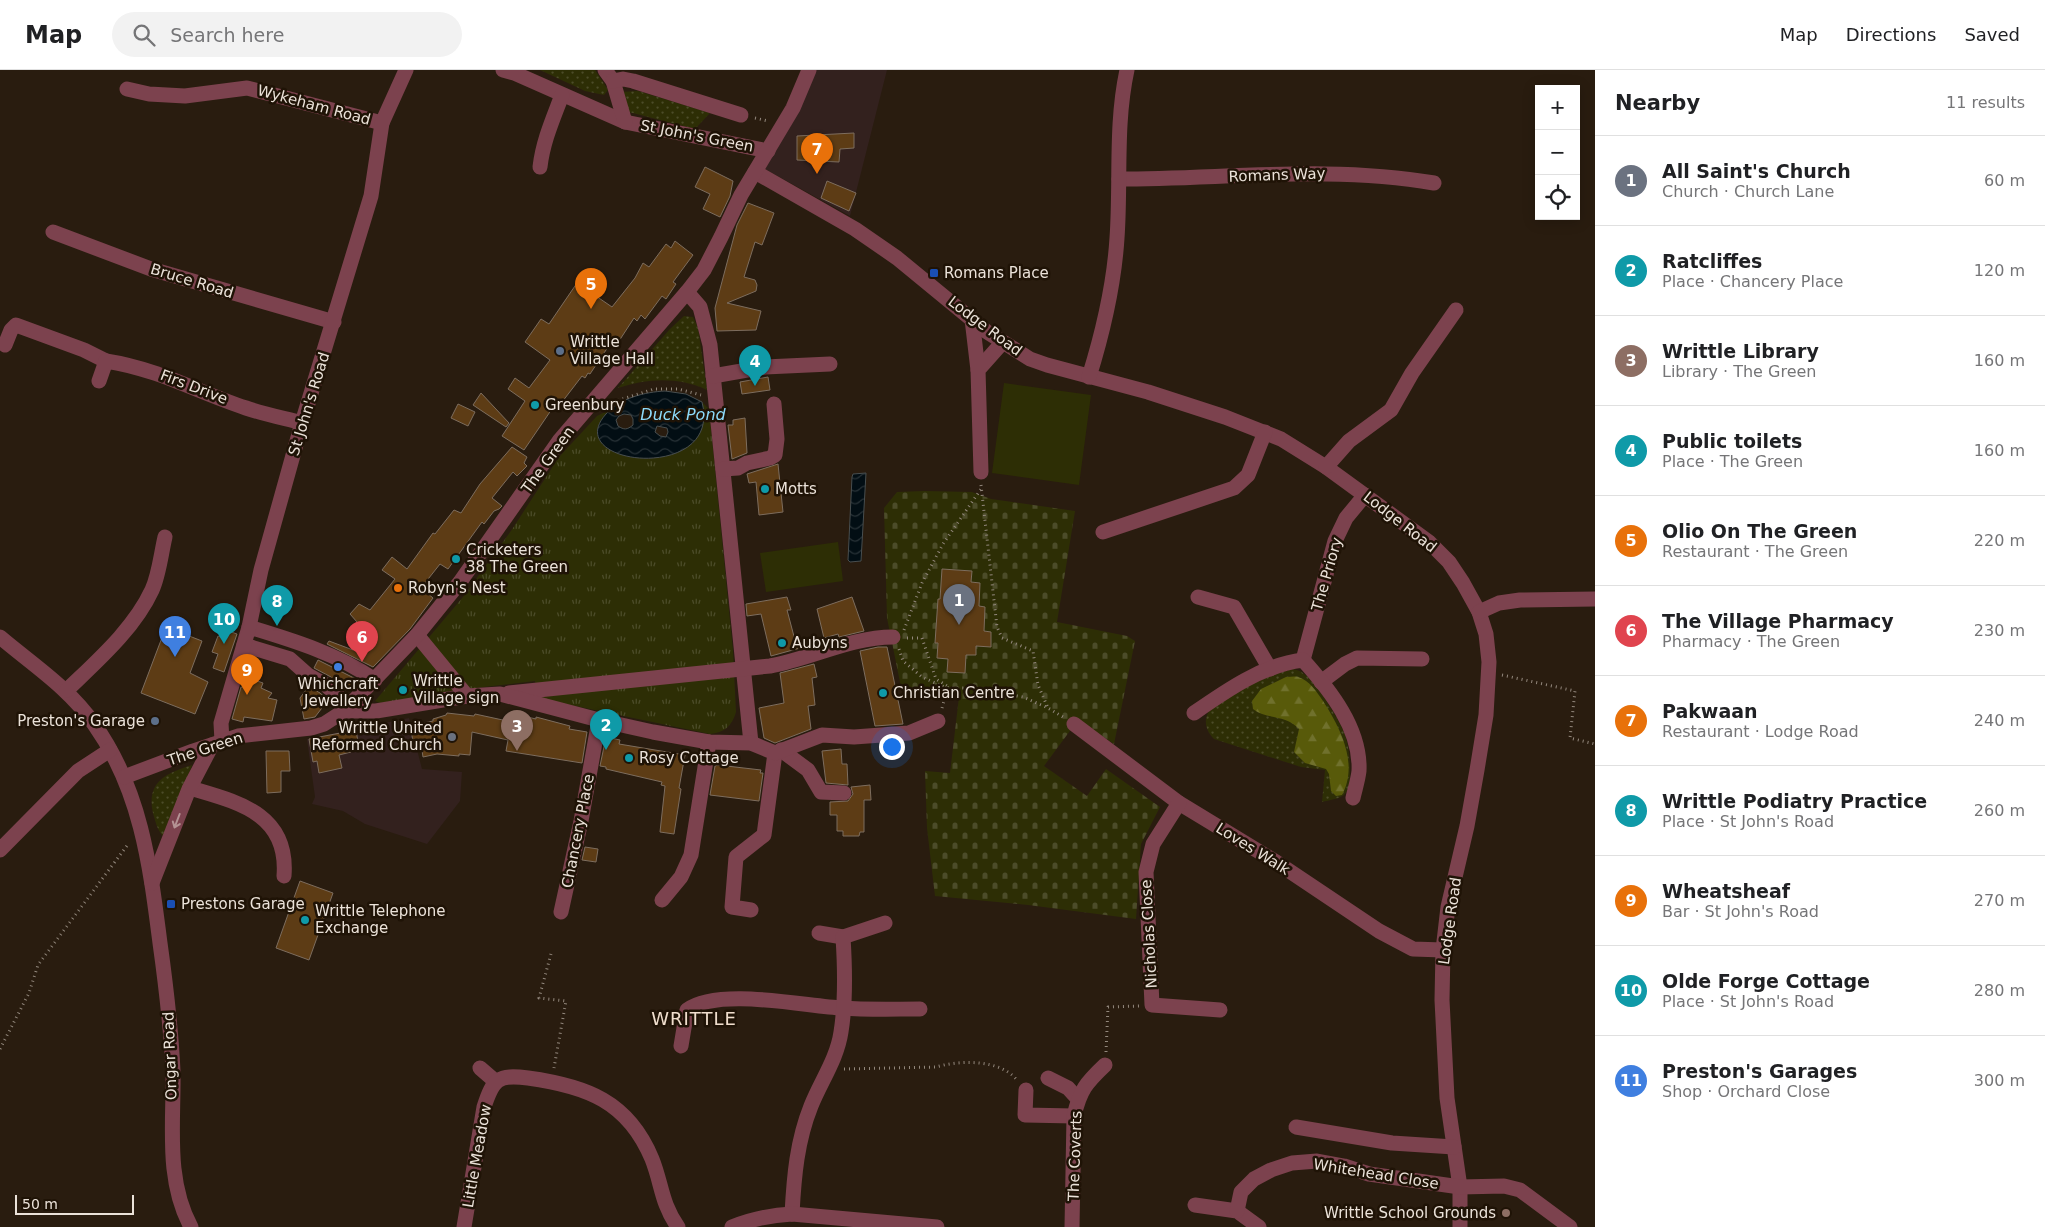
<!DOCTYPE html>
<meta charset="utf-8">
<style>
:root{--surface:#fff;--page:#f2f2f2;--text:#202124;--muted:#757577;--line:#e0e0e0;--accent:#0f766e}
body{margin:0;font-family:"DejaVu Sans",sans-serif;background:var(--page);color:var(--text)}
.controls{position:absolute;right:15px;top:15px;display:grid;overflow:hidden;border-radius:0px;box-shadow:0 2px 12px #0003}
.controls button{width:45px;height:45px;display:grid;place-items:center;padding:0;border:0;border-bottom:1px solid var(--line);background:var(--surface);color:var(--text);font:25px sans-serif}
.scale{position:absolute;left:15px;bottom:12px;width:119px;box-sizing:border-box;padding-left:5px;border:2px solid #ebe2d9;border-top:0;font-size:14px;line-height:18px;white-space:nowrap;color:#ebe2d9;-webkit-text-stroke:4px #1f1306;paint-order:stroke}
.you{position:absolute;left:891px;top:676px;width:18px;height:18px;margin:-12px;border:4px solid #fff;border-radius:50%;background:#1a73e8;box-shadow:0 0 0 8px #1a73e833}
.badge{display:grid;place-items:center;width:32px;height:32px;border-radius:50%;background:var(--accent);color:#fff;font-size:16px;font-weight:700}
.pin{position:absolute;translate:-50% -41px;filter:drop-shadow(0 1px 2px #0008)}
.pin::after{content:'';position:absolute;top:26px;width:18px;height:15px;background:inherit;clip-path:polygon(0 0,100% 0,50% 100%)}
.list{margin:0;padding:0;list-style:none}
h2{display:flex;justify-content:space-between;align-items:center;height:65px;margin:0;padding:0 20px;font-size:21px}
h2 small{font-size:16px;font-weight:400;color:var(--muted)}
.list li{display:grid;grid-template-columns:32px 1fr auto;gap:15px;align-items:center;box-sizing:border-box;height:90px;padding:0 20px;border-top:1px solid var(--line)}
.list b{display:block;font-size:19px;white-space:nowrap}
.list p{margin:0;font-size:16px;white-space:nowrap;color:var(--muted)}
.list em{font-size:16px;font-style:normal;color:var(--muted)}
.icon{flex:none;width:28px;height:28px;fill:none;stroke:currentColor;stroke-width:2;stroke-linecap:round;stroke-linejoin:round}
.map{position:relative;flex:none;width:1595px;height:1157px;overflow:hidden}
header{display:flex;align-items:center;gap:30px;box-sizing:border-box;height:70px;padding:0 25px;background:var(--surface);border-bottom:1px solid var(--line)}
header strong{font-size:24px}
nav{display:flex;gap:28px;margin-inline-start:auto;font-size:18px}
.search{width:350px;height:45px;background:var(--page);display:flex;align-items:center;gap:12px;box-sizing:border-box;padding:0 18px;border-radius:28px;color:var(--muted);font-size:19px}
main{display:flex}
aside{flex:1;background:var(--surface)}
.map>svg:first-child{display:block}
</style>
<header>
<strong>Map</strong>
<div class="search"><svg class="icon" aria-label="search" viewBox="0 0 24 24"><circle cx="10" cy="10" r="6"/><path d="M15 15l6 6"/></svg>Search here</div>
<nav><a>Map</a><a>Directions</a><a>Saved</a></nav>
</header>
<main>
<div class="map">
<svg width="1595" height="1157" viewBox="0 0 1595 1157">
<defs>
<pattern id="grass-dots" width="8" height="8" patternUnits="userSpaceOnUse" patternTransform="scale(1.25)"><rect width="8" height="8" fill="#2d2e05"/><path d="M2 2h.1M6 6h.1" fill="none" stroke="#4c4c29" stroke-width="1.8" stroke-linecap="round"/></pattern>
<pattern id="forest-firs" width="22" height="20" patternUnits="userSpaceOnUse" patternTransform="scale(1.25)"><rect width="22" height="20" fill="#585a0a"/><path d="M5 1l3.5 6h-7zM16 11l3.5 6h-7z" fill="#70712d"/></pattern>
<pattern id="cemetery-stones" width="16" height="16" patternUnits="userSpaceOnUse" patternTransform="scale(1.25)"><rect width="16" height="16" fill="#2d2e05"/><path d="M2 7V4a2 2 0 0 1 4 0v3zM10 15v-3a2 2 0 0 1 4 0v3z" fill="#4c4c29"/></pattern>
<pattern id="park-tufts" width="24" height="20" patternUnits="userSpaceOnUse" patternTransform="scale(1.25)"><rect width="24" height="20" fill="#2d2e05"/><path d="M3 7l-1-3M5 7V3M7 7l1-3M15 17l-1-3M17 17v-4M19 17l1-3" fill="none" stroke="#4c4c29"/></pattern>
<pattern id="water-waves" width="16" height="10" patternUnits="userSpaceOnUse" patternTransform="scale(1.25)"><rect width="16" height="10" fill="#020e14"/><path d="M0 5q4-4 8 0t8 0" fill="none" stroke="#273136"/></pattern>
</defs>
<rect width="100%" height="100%" fill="#291c0f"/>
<g fill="#33211e">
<path d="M816 0H887L850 146 765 99 797 43Z"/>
<path d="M409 648 422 699 462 702 460 731 427 774 365 754 343 741 312 734 315 727 307 669Z"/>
</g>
<g fill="url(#grass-dots)">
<path d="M540 0H595L608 20 604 25 585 21Z"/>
<path d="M638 21 710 43 695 59 625 41 620 22Z"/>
<path d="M684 246 693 247 698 258 707 320C679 307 648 308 618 318L670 259Z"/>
<path d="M1293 599C1297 600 1301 601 1304 604 1316 612 1340 651 1345 665 1349 677 1350 690 1350 703 1350 710 1350 719 1344 725 1339 729 1329 730 1322 732L1325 700 1301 697 1214 669C1206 661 1203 651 1209 641 1219 625 1275 603 1293 599Z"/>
<path d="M192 695 166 766 162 765C157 759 155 750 153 743 146 711 167 703 192 695Z"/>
</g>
<path fill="url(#forest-firs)" d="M1286 607C1290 607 1295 606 1298 607 1309 610 1317 622 1323 631 1340 657 1359 694 1342 725L1336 726 1331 721 1329 704 1326 699 1305 693 1294 682 1299 659C1286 644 1267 650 1253 639L1252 631 1261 619Z"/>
<path fill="url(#cemetery-stones)" d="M924 421 972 422 991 429 1075 441 1057 552 1127 566 1135 571 1114 674 1078 650 1044 696 1087 726 1106 699 1160 737 1141 774 1136 849 1028 835 935 826 927 758 925 701 950 703 959 627 901 617 887 548 884 438 897 422Z"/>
<path fill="url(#park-tufts)" d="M702 332 709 339 733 581 736 642C732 656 724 663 710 664L537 628 535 611 467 619 380 633 375 631 463 527 513 458 559 387 597 346 615 337C605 344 592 357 600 370 612 375 631 386 644 388 665 392 686 370 702 358L703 344Z"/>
<g fill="#2d2e05">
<path d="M1004 313 1091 325 1079 415 992 403Z"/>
<path d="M838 472 843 511 766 522 760 483Z"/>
</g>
<g fill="url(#water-waves)" stroke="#484e4f" fill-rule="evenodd">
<path d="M665 321 686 324 702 332C723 414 559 396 606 344 620 328 645 322 665 321ZM624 344 631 345 633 349V355C627 360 624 360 618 356L616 350 619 346ZM657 356 667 358 668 362 666 367 660 366 655 362Z"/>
<path d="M866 403 861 491 850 492 848 490 852 407 853 404Z"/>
</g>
<g fill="#5d3c15" stroke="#7d6d5e">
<path d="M854 63V78L840 79 839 92 797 90V66Z"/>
<path d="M705 97 733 111 730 126 720 147 703 139 710 124 695 117Z"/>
<path d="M827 111 856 123 849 141 821 128Z"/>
<path d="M748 133 774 143 762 175 755 172 744 207 755 210 757 215 756 221 727 233 761 241 756 260 717 261 715 238 737 155Z"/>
<path d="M675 171 693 185 673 212 676 214 666 229 662 226 645 249 641 245 637 251 634 248 619 271 614 268 590 304 588 303 585 308 582 306 559 336 556 333 524 380 502 366 525 331 508 319 515 308 529 318 550 290 525 272 541 249 549 254 577 213 612 237 635 208 643 193 649 197 666 174 671 178Z"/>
<path d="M768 307 770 320 742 324 740 312Z"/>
<path d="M481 323 509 353 506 357 473 335Z"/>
<path d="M458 334 475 342 468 356 451 348Z"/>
<path d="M745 348 747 383 732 389 728 355H733V350Z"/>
<path d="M512 377 527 387 524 393 527 396 517 406 513 402 492 428 502 436 499 439 494 441 484 454 482 452 448 499 440 494 421 518 433 528 410 559 373 597 327 574 329 571 353 580 364 560 350 544 359 534 370 540 395 509 382 500 392 487 407 499 433 463 435 464 454 440 461 443 480 414Z"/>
<path d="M778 394 783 442 759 445 756 412 749 413 747 404Z"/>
<path d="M942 499 972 501 971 512 980 513 979 536 985 537 984 561 991 562V577L976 576V585H966L965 603 947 602 948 589 937 588 938 573H935L938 529H940Z"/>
<path d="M787 527 791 540H787L796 574 810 571 811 575 771 586 761 544 747 546 746 534Z"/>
<path d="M852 527 864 561 839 567 838 564 824 568 817 539Z"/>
<path d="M166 557 202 571 190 603 208 612 195 644 141 623Z"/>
<path d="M226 560 237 564 224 602 213 598 218 584 212 582 218 566 223 568Z"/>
<path d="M878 577H887L903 654 875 656 860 581Z"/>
<path d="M318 590 356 609 347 621 331 607 314 598Z"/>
<path d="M814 594 817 607 812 608 815 635 808 636 811 659 775 673 764 668 759 638 784 633 780 603Z"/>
<path d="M252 609 263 613 261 618 272 623 268 628 277 630 272 651 244 647 243 652 232 649 241 617 247 618Z"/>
<path d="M309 616 320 623 328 630 315 647 304 649 300 628Z"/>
<path d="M447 643 474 646 475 644 512 652 514 644 536 649V647L570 656 569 659 587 662 582 693 506 681 508 670 472 662 470 685 459 684V686L437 684 423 687 421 674 414 676 410 656 433 651V649L446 645Z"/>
<path d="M356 660 358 672 351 682 339 685 342 698 319 703 317 691 313 692 309 669Z"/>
<path d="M606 667 620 670 619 674 685 685 679 718 681 719 674 764 660 762 665 716 661 715 662 712 606 699V697L600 696Z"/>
<path d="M841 679 842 694H847L848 715 826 713 822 681Z"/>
<path d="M266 681H289L290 701H281V722L267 723Z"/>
<path d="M718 695 761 700 760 703H763L759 731 710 725 715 696Z"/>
<path d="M870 715 871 730H864V762H860L859 766H843V761H837V745H830V732L848 731 853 724 851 717Z"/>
<path d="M585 777 598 779 596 792 582 790Z"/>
<path d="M300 811 333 823 309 890 276 878Z"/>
</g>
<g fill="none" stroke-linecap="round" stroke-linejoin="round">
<g stroke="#93887d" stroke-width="3" stroke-dasharray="1 4" stroke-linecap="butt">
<path d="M755 48 768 51"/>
<path d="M613 332 654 319H678L701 325"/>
<path d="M981 415 997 557 1002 568 1033 581 1038 615 1048 638"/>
<path d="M904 560 922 513 943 474 981 419"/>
<path d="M907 568H922L936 609 947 616"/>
<path d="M899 579 903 591 922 607 942 616 950 618H971L1023 627 1048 638 1063 647"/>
<path d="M1502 605 1575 621 1570 668 1595 674"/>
<path d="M942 638 946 624 950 618"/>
<path d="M551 884 539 928 566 931 554 998"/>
<path d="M0 979 29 923 38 895 129 773"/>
<path d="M1106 982 1108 937 1139 936"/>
<path d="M844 999 936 997C960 990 1000 989 1017 1010"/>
</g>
<g stroke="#7c424e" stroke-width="15">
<path d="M503 0 514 3 625 52 768 81"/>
<path d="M605 0 613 11 625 52"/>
<path d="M613 11 623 9 633 11 741 45"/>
<path d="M127 19 149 24 185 26 247 18 382 53"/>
<path d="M540 97C543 71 553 49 562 25"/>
<path d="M755 102 855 159 897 188 987 262 1030 289 1047 295 1148 322 1225 347 1281 369 1326 397 1429 472 1449 492 1463 513 1479 542 1486 564 1489 592 1486 645 1477 700 1467 756 1448 837 1443 880 1442 930 1447 1028 1460 1117V1157"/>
<path d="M1119 109C1224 109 1330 95 1434 113"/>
<path d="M53 162 151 199 334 252"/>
<path d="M687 222 700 237 710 275 751 673"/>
<path d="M972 249 978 300"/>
<path d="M5 275 11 260 16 255 84 280 106 291"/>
<path d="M713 306 765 297 830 294"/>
<path d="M1089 307C1103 262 1114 216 1117 168 1121 112 1115 55 1127 0"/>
<path d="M99 311 106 291C158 299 197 322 246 338 264 344 283 348 302 353"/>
<path d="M1326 397 1349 371 1391 340 1412 303 1456 240"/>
<path d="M723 399 738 398 747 393 770 388 775 385 777 369 774 334"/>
<path d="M981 402 978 300 1002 273"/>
<path d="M1103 462 1234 418 1248 405 1265 362"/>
<path d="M1198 527 1234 537 1270 599"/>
<path d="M1479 542 1499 533 1520 530 1595 529"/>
<path d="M249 557C292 570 338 584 375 610"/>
<path d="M417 565 467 626"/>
<path d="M0 567C33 595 69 618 94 654 141 720 150 795 160 873 166 916 171 958 173 1001 174 1053 165 1109 191 1157"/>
<path d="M244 575 290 589 308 605 326 615 349 637"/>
<path d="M1303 590 1335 471 1346 448 1365 425"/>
<path d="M1321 612 1345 594 1357 588 1422 589"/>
<path d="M67 620C97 591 134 559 152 520 159 505 161 484 165 467"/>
<path d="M509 623 770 596C810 589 851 567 893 567"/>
<path d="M344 641H376L467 626 500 624 599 650 653 662 709 672 751 673 775 683 764 765 736 787 732 837 751 840"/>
<path d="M1194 643C1227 620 1263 595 1303 590 1330 620 1361 659 1359 701 1358 710 1355 719 1353 728"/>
<path d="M1074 654 1179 733 1276 792 1379 861 1413 879 1443 880"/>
<path d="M222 671 221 653 249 557 261 500 302 353 371 126 382 53 406 0"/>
<path d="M781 680 808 700 821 722 844 723"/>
<path d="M775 683 822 665 854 667 909 663 938 651"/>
<path d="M124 707 193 681 238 666 311 658 324 654 344 641 417 565 460 512 559 371 687 222 704 200 721 167 741 125 793 38 809 0"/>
<path d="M190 718C237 732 289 743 284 806"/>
<path d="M1179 733 1153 774 1146 802 1152 935 1220 940"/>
<path d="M0 780 78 701 110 680"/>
<path d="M152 813 189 719 212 675"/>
<path d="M662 830 681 807 691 785 709 672"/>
<path d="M561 842 581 751 599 650"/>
<path d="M819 863 843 867"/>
<path d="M681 976 687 940C718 917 804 936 842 938 868 940 894 939 920 939"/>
<path d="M480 998 495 1011"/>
<path d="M1048 1008 1068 1018 1078 1029"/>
<path d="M1026 1020 1025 1045 1074 1046"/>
<path d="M1296 1057 1392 1073 1454 1077"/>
<path d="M1195 1135 1237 1141 1259 1157"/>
<path d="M1237 1141 1241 1122 1254 1109 1271 1100 1292 1093 1317 1091 1344 1096 1369 1104 1460 1117 1504 1116 1520 1120 1570 1157"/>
<path d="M792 1144C794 1106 797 1071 811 1036 821 1011 837 989 841 962 846 931 845 898 843 867L885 853"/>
<path d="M464 1157 484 1037C493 1009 498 1004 528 1008 586 1016 628 1031 652 1089 662 1114 661 1133 678 1157"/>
<path d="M732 1157C752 1149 771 1145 792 1144L937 1157"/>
<path d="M1072 1157 1074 1046C1080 1020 1086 1013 1105 995"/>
</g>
</g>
<defs><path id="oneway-shaft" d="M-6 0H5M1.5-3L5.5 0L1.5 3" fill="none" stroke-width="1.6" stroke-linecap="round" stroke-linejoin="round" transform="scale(1.25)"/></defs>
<use stroke="#b49294" href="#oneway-shaft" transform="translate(177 751) rotate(111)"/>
<g fill="#1a4fb4" stroke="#1f1306" stroke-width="2">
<rect x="929" y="198" width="10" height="10" rx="2.5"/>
<rect x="166" y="829" width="10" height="10" rx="2.5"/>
</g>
<g fill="#5c6f8a" stroke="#1f1306" stroke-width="2">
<circle cx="560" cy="281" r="5"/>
<circle cx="155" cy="651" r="5"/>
</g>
<g fill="#0f9aa8" stroke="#1f1306" stroke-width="2">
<circle cx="535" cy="335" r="5"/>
<circle cx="765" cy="419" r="5"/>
<circle cx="456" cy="489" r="5"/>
<circle cx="782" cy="573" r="5"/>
<circle cx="403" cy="620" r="5"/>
<circle cx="883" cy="623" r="5"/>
<circle cx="629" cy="688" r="5"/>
<circle cx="305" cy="850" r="5"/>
</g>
<circle fill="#e8710a" stroke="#1f1306" stroke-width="2" cx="398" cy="518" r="5"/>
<circle fill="#3f7fe0" stroke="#1f1306" stroke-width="2" cx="338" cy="597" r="5"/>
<circle fill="#6b7280" stroke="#1f1306" stroke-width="2" cx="452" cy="667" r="5"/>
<circle fill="#8d6e63" stroke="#1f1306" stroke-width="2" cx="1506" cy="1143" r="5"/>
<g text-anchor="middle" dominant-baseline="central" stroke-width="5" stroke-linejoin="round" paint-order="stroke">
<g font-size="15" fill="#ebe2d9" stroke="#1f1306">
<text transform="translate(314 35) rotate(15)">Wykeham Road</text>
<text transform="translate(697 66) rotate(11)">St John's Green</text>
<text transform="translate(1277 105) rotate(-2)">Romans Way</text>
<text transform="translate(192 211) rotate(17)">Bruce Road</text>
<text transform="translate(985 256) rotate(37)">Lodge Road</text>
<text transform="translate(194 317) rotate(21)">Firs Drive</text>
<text transform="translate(309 334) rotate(-73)">St John's Road</text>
<text transform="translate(548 390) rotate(-54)">The Green</text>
<text transform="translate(1400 452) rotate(38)">Lodge Road</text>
<text transform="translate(1327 504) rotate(-74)">The Priory</text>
<text transform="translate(205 679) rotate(-18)">The Green</text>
<text transform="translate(578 761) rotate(-79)">Chancery Place</text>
<text transform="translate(1253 779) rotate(32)">Loves Walk</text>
<text transform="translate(1450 851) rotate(-82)">Lodge Road</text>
<text transform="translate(1149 864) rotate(-93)">Nicholas Close</text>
<text transform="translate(170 986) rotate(-92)">Ongar Road</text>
<text transform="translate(477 1086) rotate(-80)">Little Meadow</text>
<text transform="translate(1075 1086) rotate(-88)">The Coverts</text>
<text transform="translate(1376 1104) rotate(9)">Whitehead Close</text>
</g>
<g font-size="15" fill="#ebe2d9" stroke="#1f1306" text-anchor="start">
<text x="944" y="203">Romans Place</text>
<text x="570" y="272">Writtle<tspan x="570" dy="17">Village Hall</tspan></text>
<text x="545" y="335">Greenbury</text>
<text x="775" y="419">Motts</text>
<text x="466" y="480">Cricketers<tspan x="466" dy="17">38 The Green</tspan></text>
<text x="408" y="518">Robyn's Nest</text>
<text x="792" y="573">Aubyns</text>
<text x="413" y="611">Writtle<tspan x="413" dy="17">Village sign</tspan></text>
<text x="338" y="614" text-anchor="middle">Whichcraft<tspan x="338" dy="17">Jewellery</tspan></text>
<text x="893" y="623">Christian Centre</text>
<text x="145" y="651" text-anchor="end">Preston's Garage</text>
<text x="442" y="658" text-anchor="end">Writtle United<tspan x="442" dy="17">Reformed Church</tspan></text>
<text x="639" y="688">Rosy Cottage</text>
<text x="181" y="834">Prestons Garage</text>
<text x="315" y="841">Writtle Telephone<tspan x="315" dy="17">Exchange</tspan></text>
<text x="1496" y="1143" text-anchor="end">Writtle School Grounds</text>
</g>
<g font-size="16" font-style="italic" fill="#8ddbfb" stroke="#1f1306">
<text x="683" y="344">Duck Pond</text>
</g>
<g font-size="18" letter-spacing="1" fill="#f0decd" stroke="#1f1306">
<text x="694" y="948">WRITTLE</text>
</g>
</g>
</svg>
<div class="controls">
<button>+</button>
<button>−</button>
<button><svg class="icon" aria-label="locate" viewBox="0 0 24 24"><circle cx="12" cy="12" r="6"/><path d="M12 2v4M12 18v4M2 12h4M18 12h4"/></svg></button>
</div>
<div class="scale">50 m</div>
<div class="you"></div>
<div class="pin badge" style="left:959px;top:555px;background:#6b7280">1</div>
<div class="pin badge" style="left:606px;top:680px;background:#0f9aa8">2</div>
<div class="pin badge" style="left:517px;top:681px;background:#8d6e63">3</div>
<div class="pin badge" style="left:755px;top:316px;background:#0f9aa8">4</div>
<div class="pin badge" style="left:591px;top:239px;background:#e8710a">5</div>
<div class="pin badge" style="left:362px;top:592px;background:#e0444e">6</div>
<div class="pin badge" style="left:817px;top:104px;background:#e8710a">7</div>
<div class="pin badge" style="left:277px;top:556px;background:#0f9aa8">8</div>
<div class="pin badge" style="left:247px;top:625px;background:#e8710a">9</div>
<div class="pin badge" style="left:224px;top:574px;background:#0f9aa8">10</div>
<div class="pin badge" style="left:175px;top:587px;background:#3f7fe0">11</div>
</div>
<aside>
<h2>Nearby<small>11 results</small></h2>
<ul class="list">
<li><span class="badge" style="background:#6b7280">1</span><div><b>All Saint's Church</b><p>Church · Church Lane</p></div><em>60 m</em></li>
<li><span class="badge" style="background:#0f9aa8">2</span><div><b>Ratcliffes</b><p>Place · Chancery Place</p></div><em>120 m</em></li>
<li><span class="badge" style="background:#8d6e63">3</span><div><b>Writtle Library</b><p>Library · The Green</p></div><em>160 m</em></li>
<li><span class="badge" style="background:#0f9aa8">4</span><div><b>Public toilets</b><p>Place · The Green</p></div><em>160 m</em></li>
<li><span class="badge" style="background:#e8710a">5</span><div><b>Olio On The Green</b><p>Restaurant · The Green</p></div><em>220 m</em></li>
<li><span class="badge" style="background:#e0444e">6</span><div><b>The Village Pharmacy</b><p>Pharmacy · The Green</p></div><em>230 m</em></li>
<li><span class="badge" style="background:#e8710a">7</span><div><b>Pakwaan</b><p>Restaurant · Lodge Road</p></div><em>240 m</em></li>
<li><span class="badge" style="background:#0f9aa8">8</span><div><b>Writtle Podiatry Practice</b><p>Place · St John's Road</p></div><em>260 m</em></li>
<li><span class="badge" style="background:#e8710a">9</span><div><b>Wheatsheaf</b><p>Bar · St John's Road</p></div><em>270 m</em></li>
<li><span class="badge" style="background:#0f9aa8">10</span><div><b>Olde Forge Cottage</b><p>Place · St John's Road</p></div><em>280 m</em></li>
<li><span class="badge" style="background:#3f7fe0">11</span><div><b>Preston's Garages</b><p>Shop · Orchard Close</p></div><em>300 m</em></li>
</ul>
</aside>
</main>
